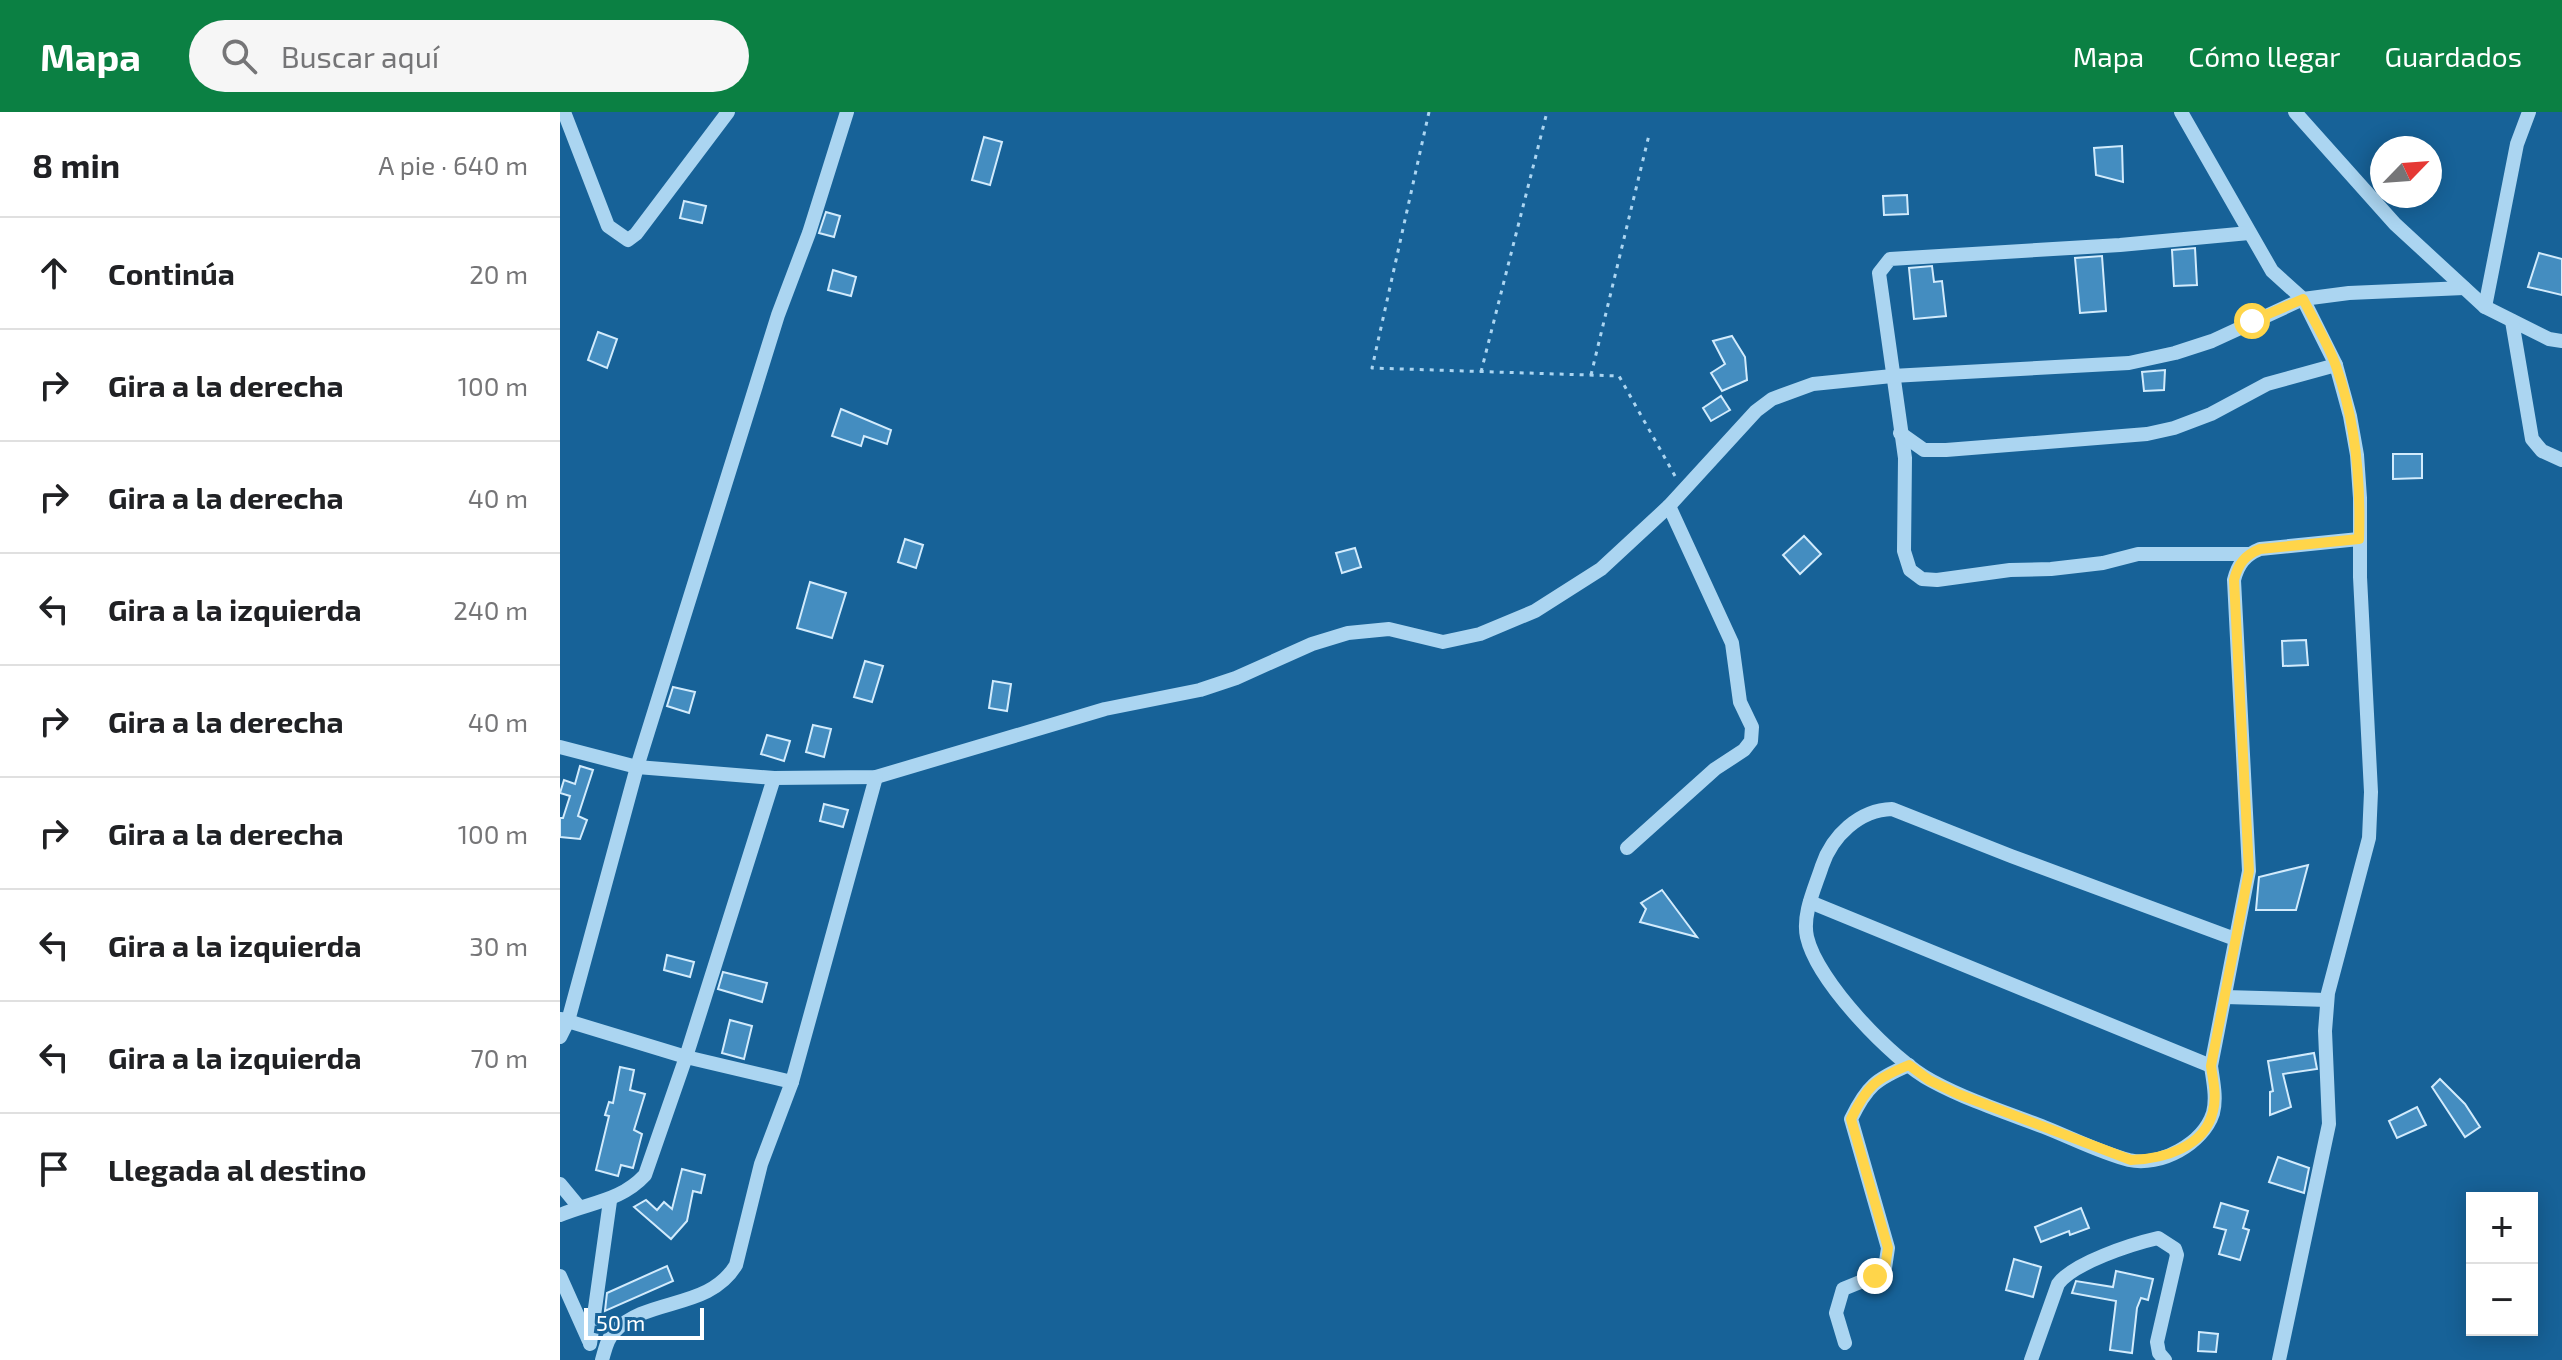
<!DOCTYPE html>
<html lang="es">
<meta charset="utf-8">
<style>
:root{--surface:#fff;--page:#f6f6f6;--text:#202124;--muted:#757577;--line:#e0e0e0;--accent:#0b8043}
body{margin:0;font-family:"Exo 2",sans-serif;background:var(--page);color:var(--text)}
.controls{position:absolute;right:24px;bottom:24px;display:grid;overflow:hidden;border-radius:0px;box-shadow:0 4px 20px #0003}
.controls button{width:72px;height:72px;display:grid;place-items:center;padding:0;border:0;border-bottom:2px solid var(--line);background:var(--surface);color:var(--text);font:40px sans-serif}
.compass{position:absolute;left:1810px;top:24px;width:72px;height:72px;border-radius:50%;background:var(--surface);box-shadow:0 4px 20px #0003;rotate:65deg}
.scale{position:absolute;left:24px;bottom:20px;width:120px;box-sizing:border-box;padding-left:8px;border:4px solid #fff;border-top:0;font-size:22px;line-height:28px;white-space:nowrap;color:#fff;-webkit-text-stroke:6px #176298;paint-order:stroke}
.stop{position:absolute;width:24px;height:24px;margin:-18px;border:6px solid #ffd54a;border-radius:50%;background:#fff}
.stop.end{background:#ffd54a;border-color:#fff;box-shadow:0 2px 8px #0008}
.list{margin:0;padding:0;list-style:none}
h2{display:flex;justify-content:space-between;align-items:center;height:104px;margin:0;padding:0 32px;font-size:34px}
h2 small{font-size:26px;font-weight:400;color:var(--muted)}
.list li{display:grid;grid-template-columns:52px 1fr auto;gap:24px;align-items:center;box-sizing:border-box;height:112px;padding:0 32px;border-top:2px solid var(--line)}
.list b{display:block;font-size:30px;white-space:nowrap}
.list em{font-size:26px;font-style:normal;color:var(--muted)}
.icon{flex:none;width:44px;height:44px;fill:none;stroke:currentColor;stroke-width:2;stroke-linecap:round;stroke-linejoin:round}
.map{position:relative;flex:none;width:2002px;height:1248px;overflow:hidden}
header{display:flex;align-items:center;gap:48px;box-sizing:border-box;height:112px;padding:0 40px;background:var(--accent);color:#fff}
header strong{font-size:38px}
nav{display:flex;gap:44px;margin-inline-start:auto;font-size:28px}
.search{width:560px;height:72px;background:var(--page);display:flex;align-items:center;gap:20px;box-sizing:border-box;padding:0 28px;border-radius:44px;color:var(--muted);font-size:30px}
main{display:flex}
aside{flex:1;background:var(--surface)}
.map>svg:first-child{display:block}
</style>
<header>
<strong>Mapa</strong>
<div class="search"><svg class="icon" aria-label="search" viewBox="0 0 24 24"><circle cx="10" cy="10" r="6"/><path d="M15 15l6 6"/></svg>Buscar aquí</div>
<nav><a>Mapa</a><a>Cómo llegar</a><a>Guardados</a></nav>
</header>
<main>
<aside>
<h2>8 min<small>A pie · 640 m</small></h2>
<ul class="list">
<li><svg class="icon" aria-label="ahead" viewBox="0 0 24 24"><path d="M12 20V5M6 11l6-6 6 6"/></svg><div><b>Continúa</b></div><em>20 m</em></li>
<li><svg class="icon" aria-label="right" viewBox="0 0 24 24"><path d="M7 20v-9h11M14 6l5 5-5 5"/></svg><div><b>Gira a la derecha</b></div><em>100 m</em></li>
<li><svg class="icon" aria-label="right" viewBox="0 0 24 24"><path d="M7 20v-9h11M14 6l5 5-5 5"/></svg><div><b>Gira a la derecha</b></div><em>40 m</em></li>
<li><svg class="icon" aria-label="left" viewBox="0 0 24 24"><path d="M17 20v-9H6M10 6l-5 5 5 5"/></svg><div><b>Gira a la izquierda</b></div><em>240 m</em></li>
<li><svg class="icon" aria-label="right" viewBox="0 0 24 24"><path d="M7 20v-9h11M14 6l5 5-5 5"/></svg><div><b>Gira a la derecha</b></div><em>40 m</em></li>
<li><svg class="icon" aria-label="right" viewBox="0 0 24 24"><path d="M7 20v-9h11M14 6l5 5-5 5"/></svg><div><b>Gira a la derecha</b></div><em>100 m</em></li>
<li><svg class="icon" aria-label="left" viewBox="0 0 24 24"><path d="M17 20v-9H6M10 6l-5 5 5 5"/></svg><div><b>Gira a la izquierda</b></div><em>30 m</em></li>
<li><svg class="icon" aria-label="left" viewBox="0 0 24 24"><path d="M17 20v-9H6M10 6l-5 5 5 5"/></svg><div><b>Gira a la izquierda</b></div><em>70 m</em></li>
<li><svg class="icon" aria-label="arrive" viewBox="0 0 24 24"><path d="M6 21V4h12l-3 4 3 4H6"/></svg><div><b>Llegada al destino</b></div></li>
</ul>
</aside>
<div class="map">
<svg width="2002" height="1248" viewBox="0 0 2002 1248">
<rect width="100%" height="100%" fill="#176298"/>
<g fill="#448dc0" stroke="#d2ebfc" stroke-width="2">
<path d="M424 25 442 30 430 73 412 68Z"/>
<path d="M1562 34 1563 70 1536 63 1534 36Z"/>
<path d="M1347 83 1348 102 1324 103 1323 84Z"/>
<path d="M124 89 146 94 142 111 120 106Z"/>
<path d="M266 100 280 104 274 125 259 121Z"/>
<path d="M1635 136 1637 173 1614 174 1612 138Z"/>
<path d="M1979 141 2002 147V183L1968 175Z"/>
<path d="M1542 144 1546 199 1520 201 1515 146Z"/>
<path d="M1372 154 1374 170 1382 169 1386 204 1354 207 1349 156Z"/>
<path d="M273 158 296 165 291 184 268 178Z"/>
<path d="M38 220 57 227 47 256 28 248Z"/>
<path d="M1172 224 1185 245 1187 268 1162 279 1151 261 1165 252 1153 229Z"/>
<path d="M1605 258 1604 278 1584 279 1582 260Z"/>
<path d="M1161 284 1170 298 1151 309 1143 296Z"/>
<path d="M281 297 331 318 327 332 304 324 301 334 272 324Z"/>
<path d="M1833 342H1862V366L1833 367Z"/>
<path d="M1244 424 1261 442 1240 462 1223 443Z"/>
<path d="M345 427 363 433 356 456 338 450Z"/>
<path d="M795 436 801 455 782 461 776 441Z"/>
<path d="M250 470 286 481 272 526 237 516Z"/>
<path d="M1746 528 1748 553 1723 554 1722 529Z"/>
<path d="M305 549 323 554 312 590 294 585Z"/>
<path d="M433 569 451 572 447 599 429 596Z"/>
<path d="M113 575 135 580 129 601 107 594Z"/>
<path d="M253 613 271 617 264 645 246 640Z"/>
<path d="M207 623 230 629 224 649 201 642Z"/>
<path d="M20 654 33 658 18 704 27 708 20 727 0 725V706H3L10 684 0 681 4 668 15 672Z"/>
<path d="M264 692 288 698 283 715 260 709Z"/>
<path d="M1748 753 1736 798H1696L1699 765Z"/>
<path d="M1102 778 1137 825 1080 810 1086 797 1081 791Z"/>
<path d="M107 843 134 850 130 865 104 858Z"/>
<path d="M163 860 207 871 202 890 158 877Z"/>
<path d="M170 908 192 914 184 947 162 941Z"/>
<path d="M1754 941 1757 957 1723 962 1731 995 1710 1003V980L1713 979 1708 949Z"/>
<path d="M60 955 74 958 70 978 85 982 74 1018 82 1022 73 1056 61 1053 58 1064 36 1058 49 1004 45 1003 49 990 53 991Z"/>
<path d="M1880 967 1905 992 1920 1015 1905 1025 1872 975Z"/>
<path d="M1857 995 1866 1013 1837 1026 1829 1009Z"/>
<path d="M1718 1045 1749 1056 1744 1081 1709 1070Z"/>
<path d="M122 1057 145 1063 141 1081 133 1079 127 1109 111 1127 74 1095 86 1088 97 1098 104 1090 112 1097Z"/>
<path d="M1661 1091 1688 1099 1683 1116 1689 1118 1680 1148 1659 1142 1666 1118 1654 1115Z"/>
<path d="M1521 1096 1529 1116 1510 1123 1509 1119 1481 1130 1475 1115Z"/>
<path d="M1454 1147 1481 1155 1473 1185 1446 1178Z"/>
<path d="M107 1154 113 1169 45 1199 47 1181Z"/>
<path d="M1556 1159 1593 1167 1588 1188 1581 1186 1577 1196 1572 1241 1550 1238 1556 1189 1512 1181 1516 1169 1553 1175Z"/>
<path d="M1639 1220 1658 1222 1656 1240 1638 1239Z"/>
</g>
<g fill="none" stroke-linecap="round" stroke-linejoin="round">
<g stroke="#abd5f1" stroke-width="3" stroke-dasharray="4 6" stroke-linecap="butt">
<path d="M869 0 812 256 1059 264 1115 364"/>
<path d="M921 260 987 0"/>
<path d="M1031 263 1089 23"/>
</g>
<g stroke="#abd5f1" stroke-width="14">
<path d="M4 0 48 114 68 128 76 122 168 0"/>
<path d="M1621 0 1712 159 1743 187 1776 253 1790 304 1797 343 1800 386V465L1811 680 1809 726 1768 881 1765 919 1769 1012 1719 1248"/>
<path d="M1735 0 1835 112 1925 195 1989 227 2002 229"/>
<path d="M1689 121 1560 133 1330 147 1319 161 1345 346 1344 439 1350 458 1362 467 1377 468 1450 458 1491 457 1543 451 1578 442H1689"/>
<path d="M1925 195 1957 32 1969 0"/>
<path d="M1952 209 1972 327 1982 339 2002 348"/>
<path d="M1340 321 1364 338H1386L1587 322 1614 316 1651 302 1707 272 1776 253"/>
<path d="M0 635 77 655 214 666 316 665 545 597 640 578 676 566 752 532 788 521 829 517 883 530 920 522 975 499 1041 457 1109 394 1196 299 1212 287 1253 272 1332 264 1569 251 1615 241 1652 229 1743 187 1789 181 1904 176"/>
<path d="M1067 736 1155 657 1184 638 1191 629 1192 615 1180 590 1172 531 1109 394"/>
<path d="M1250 790 1651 954"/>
<path d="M1675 827 1451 744 1332 697C1299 698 1272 724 1262 754 1255 776 1242 802 1247 825 1257 869 1332 948 1372 969 1407 988 1447 1001 1484 1015 1512 1026 1541 1041 1569 1048 1600 1055 1643 1032 1653 1001 1657 986 1653 969 1651 954L1689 759 1674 468C1678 452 1685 443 1700 437L1799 427"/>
<path d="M1665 885 1767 888"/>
<path d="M1 907 126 945 232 970"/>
<path d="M0 925 8 909 77 655 218 203 249 121 287 0"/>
<path d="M0 1072 19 1095"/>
<path d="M0 1103C31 1090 61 1089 85 1063L126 945 214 666"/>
<path d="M0 1164 29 1229"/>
<path d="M1285 1231 1276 1201 1283 1177 1315 1164 1325 1156 1328 1136 1291 1007C1307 974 1316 967 1349 953"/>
<path d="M30 1232 50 1089"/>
<path d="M42 1248C45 1238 47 1226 55 1219 88 1185 149 1198 176 1153L201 1052 232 970 316 665"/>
<path d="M1471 1248 1498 1172C1513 1151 1572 1132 1598 1126L1615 1137 1617 1143 1597 1230 1599 1241 1605 1248"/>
</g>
</g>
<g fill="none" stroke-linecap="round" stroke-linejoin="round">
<path stroke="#ffd54a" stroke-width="10" d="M1315 1164 1325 1156 1328 1136 1291 1007C1307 974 1315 967 1349 953L1369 968 1398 982 1571 1048C1604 1047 1645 1035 1653 999 1657 983 1653 969 1651 954L1689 759 1674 468C1678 452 1685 443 1700 437L1799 427C1801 369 1796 310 1776 254 1768 231 1754 209 1743 187L1692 209"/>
</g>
</svg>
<div class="controls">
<button>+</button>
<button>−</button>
</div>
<svg class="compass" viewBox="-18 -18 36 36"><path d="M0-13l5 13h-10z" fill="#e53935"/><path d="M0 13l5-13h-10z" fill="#757577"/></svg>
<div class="scale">50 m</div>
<div class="stop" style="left:1692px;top:209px"></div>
<div class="stop end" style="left:1315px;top:1164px"></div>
</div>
</main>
